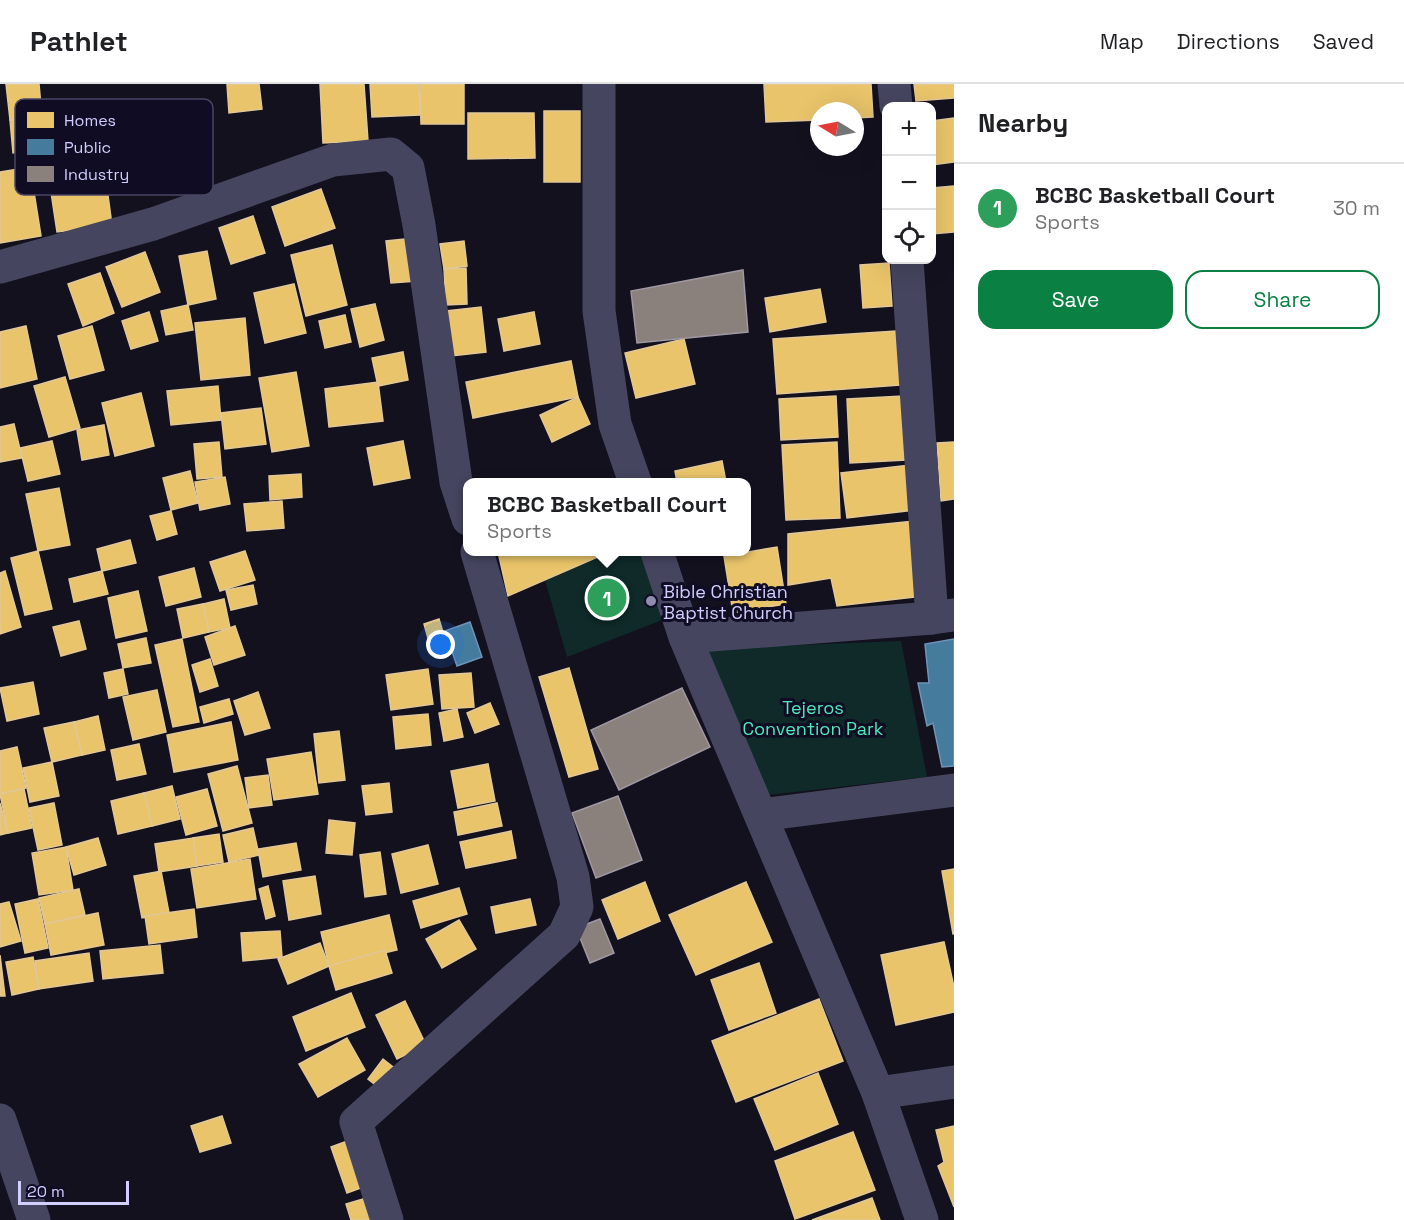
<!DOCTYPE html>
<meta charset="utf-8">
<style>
:root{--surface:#fff;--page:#f2f2f2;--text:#202124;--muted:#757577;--line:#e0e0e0;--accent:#0b8043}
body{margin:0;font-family:"Space Grotesk",sans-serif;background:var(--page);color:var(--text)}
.controls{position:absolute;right:18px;top:18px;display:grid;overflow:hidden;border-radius:12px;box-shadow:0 6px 24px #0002}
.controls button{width:54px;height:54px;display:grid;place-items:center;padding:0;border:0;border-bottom:2px solid var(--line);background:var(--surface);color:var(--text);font:30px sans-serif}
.compass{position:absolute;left:810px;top:18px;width:54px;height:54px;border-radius:50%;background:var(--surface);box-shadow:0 6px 24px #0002;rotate:280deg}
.scale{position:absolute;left:18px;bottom:15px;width:111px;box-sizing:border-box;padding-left:6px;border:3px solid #d2ceff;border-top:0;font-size:16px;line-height:21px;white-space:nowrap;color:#d2ceff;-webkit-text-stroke:4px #0f0c23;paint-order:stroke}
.you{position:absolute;left:441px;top:561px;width:21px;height:21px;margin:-15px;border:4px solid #fff;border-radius:50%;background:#1a73e8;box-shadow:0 0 0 9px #1a73e833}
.badge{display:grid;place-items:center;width:39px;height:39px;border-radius:50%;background:var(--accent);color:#fff;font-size:20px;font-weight:700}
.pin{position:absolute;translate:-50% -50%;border:3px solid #fff;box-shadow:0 2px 6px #0006}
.popup{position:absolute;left:463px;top:394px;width:288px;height:78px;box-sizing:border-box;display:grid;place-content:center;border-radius:12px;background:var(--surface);filter:drop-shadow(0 2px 4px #0005);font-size:20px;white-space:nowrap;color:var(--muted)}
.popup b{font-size:22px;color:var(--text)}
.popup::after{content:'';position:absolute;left:50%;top:100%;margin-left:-12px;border:12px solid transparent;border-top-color:var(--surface)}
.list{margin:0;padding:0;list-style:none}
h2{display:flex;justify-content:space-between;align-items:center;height:78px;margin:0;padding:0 24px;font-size:26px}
h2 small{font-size:20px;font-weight:400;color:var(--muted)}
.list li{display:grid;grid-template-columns:39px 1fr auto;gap:18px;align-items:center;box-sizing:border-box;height:90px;padding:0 24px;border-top:2px solid var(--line)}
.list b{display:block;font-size:22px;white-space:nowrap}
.list p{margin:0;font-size:20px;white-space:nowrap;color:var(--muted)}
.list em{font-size:20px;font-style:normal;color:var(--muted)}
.actions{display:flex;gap:12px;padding:18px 24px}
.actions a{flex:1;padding:14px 0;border:2px solid var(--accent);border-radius:18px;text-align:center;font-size:21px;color:var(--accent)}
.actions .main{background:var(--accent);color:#fff}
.icon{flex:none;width:33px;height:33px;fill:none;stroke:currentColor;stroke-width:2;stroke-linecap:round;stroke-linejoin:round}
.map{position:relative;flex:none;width:954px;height:1136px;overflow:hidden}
header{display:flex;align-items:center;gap:36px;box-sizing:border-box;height:84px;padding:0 30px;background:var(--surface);border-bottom:2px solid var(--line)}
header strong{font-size:28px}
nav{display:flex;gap:33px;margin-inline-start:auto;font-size:21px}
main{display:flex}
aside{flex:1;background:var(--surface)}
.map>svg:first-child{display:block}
</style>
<header>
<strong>Pathlet</strong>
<nav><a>Map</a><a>Directions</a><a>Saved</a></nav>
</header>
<main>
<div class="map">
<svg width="954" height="1136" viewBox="0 0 954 1136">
<rect width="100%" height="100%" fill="#13111e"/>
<g fill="#0f2a29">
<path d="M609 468H647L670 533 567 573 545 496Z"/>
<path d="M901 557 927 693 768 711 703 565Z"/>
</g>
<g fill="#e9c46a" stroke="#e2c797" stroke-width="1.5">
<path d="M6 0H39L42 33 10 36Z"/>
<path d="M227 0H259L262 25 229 29Z"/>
<path d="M320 0H364L368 57 323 59Z"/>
<path d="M370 0H419L420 31 372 33Z"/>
<path d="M420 0H464V40H421Z"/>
<path d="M764 0H871L873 33 855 34V27H819V36L766 38Z"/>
<path d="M914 0H954V14L916 17Z"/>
<rect x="544" y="27" width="36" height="71"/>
<path d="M468 29H534L535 74 468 75Z"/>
<path d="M38 34 43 64 13 69 10 36Z"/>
<path d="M954 34V78L932 81V37Z"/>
<path d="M102 67 112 141 57 148 46 75Z"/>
<path d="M30 83 41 152 0 159V88Z"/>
<path d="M954 102V148L932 150V104Z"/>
<path d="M321 105 335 144 285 162 272 123Z"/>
<path d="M253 132 265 169 231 180 219 144Z"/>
<path d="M414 154 417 197 391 199 386 157Z"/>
<path d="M464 157 467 182 444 185 440 160Z"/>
<path d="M332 161 347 221 306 232 291 171Z"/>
<path d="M207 167 216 215 188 221 179 172Z"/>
<path d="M145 168 160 208 122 223 106 183Z"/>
<path d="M889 179 892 222 863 224 860 181Z"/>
<path d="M466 184 467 220 446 221 444 185Z"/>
<path d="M100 189 114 229 83 242 68 200Z"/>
<path d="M294 200 306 249 265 259 254 209Z"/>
<path d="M820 205 826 238 770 248 765 214Z"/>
<path d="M375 220 384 256 360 263 351 225Z"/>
<path d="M188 221 193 246 166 251 161 227Z"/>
<path d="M481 223 486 268 451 272 446 227Z"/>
<path d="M149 228 158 257 131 265 122 237Z"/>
<path d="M534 228 540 260 504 267 498 235Z"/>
<path d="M345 231 351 258 325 264 319 237Z"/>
<path d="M245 234 250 291 201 296 195 239Z"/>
<path d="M26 242 37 295 0 304V248Z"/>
<path d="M92 242 104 286 70 295 58 252Z"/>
<path d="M896 247 900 301 777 310 773 255Z"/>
<path d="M684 255 695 300 636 314 625 269Z"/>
<path d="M403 268 408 296 378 302 372 274Z"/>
<path d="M571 277 578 313 473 334 466 298Z"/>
<path d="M296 288 309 362 272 368 259 294Z"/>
<path d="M65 293 80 344 49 353 34 302Z"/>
<path d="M378 298 383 337 329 343 325 305Z"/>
<path d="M218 302 221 336 171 341 167 307Z"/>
<path d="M141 309 154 362 115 372 102 319Z"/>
<path d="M836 312 838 353 781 356 779 315Z"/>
<path d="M903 312 906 376 850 379 847 315Z"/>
<path d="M578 313 590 340 552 358 540 331Z"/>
<path d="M261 324 266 360 225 365 221 329Z"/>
<path d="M14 340 22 374 0 378V343Z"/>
<path d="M104 341 109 371 82 376 77 346Z"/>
<path d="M52 357 60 390 28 397 20 364Z"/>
<path d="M403 357 410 394 374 401 367 364Z"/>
<path d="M219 358 222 393 197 395 194 360Z"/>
<path d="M837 358 840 434 786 436 782 361Z"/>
<path d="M954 358V415L941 417 937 359Z"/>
<path d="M722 377 726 398H677L675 387Z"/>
<path d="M910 381 915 426 847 434 841 389Z"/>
<path d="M190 387 198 419 171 426 163 394Z"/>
<path d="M301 390 302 413 270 416 269 392Z"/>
<path d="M225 393 230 420 200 426 195 398Z"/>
<path d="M59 404 70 461 38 467 26 410Z"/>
<path d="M282 417 284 444 247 447 244 420Z"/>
<path d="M171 427 177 450 157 456 150 432Z"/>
<path d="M914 437 923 512 837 522 831 494 788 501V450Z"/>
<path d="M130 456 136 479 102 487 97 465Z"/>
<path d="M777 463 786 520 733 529 724 472Z"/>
<path d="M38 467 52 525 25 531 11 474Z"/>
<path d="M245 467 255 496 220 507 210 478Z"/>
<path d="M498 468H609L508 512Z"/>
<path d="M194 484 201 513 166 522 159 493Z"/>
<path d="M5 487 21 543 0 550V489Z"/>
<path d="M102 487 108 510 74 518 69 495Z"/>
<path d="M253 501 257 520 231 526 226 506Z"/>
<path d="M138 507 147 547 116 554 108 514Z"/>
<path d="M224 515 230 544 209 548 203 520Z"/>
<path d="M203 520 209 548 183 554 177 525Z"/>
<path d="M439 535 447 561 431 565 424 540Z"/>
<path d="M79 537 86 565 61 572 53 543Z"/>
<path d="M235 542 245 571 214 581 205 553Z"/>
<path d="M146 554 151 579 123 584 118 560Z"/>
<path d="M182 555 199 638 173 643 155 561Z"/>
<path d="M210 575 218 602 200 608 192 581Z"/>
<path d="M569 584 598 685 569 693 539 593Z"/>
<path d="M123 585 128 610 109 614 104 589Z"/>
<path d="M428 585 433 620 391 626 386 591Z"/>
<path d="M471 589 474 623 442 625 439 591Z"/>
<path d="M33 598 39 630 7 637 0 604Z"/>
<path d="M157 606 166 648 133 656 123 613Z"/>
<path d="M258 608 270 644 245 651 234 617Z"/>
<path d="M229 615 233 630 204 639 200 623Z"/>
<path d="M490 619 499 640 475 649 467 629Z"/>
<path d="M457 625 463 653 444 657 439 629Z"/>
<path d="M428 630 431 661 396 665 393 633Z"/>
<path d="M98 632 105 666 82 671 74 638Z"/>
<path d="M74 638 82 671 52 678 44 644Z"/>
<path d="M231 638 238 676 174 688 167 651Z"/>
<path d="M339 647 345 696 319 699 314 650Z"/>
<path d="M139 660 146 690 117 696 111 666Z"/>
<path d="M17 663 26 704 0 710V667Z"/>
<path d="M311 668 318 710 274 716 267 675Z"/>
<path d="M52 678 59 712 30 718 23 684Z"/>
<path d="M488 680 495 717 458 724 451 687Z"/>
<path d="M237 682 252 739 223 747 208 690Z"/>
<path d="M268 691 272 721 249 724 245 694Z"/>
<path d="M389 699 392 728 366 731 362 702Z"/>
<path d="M172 702 180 735 152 742 144 709Z"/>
<path d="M24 705 32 744 8 749 0 710Z"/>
<path d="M207 705 217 742 186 751 176 713Z"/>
<path d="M144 709 152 742 118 750 111 717Z"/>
<path d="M0 719 8 749 0 751Z"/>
<path d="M54 719 62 761 38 766 29 724Z"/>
<path d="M497 719 502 742 458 751 454 728Z"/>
<path d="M329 736 355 739 352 771 326 769Z"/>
<path d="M253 744 259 771 229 778 223 751Z"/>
<path d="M511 747 516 774 466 784 460 758Z"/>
<path d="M219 750 223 778 197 782 193 754Z"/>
<path d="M98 754 106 781 74 791 66 763Z"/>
<path d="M193 754 197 782 159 788 155 760Z"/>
<path d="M296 759 301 786 263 793 258 765Z"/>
<path d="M428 761 438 800 401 809 392 770Z"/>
<path d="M66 763 73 806 39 811 32 769Z"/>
<path d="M380 768 386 810 365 813 360 771Z"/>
<path d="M250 775 256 815 197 824 191 785Z"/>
<path d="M954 785V850H953L942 787Z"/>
<path d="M161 787 169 829 142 834 134 792Z"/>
<path d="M315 792 321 830 289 836 283 797Z"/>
<path d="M645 798 660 837 618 855 602 816Z"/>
<path d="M746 798 772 858 696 891 669 831Z"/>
<path d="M268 802 275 832 266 835 259 805Z"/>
<path d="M459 804 467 830 421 844 413 817Z"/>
<path d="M79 805 85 831 45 840 39 814Z"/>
<path d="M38 815 48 864 25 869 15 820Z"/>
<path d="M530 815 536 841 496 849 491 823Z"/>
<path d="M9 818 21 857 0 863V820Z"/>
<path d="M194 825 197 853 149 860 145 832Z"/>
<path d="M98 829 104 861 51 871 45 840Z"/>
<path d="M389 831 397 866 329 882 321 848Z"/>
<path d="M459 836 476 865 442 884 426 855Z"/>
<path d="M280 847 282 873 243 877 241 849Z"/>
<path d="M944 858 954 903V928L896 941 881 871Z"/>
<path d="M320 859 329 882 288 900 278 875Z"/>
<path d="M160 861 163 889 103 895 100 867Z"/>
<path d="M385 866 392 889 336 906 329 882Z"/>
<path d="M89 869 93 897 39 905 35 877Z"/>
<path d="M0 871 5 912H0Z"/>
<path d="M33 873 39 905 12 911 6 878Z"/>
<path d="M759 879 776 929 729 946 711 896Z"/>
<path d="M351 909 365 943 306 967 293 933Z"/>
<path d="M819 915 843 977 736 1018 712 957Z"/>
<path d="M405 917 426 961 397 975 376 931Z"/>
<path d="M347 954 365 986 318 1013 299 980Z"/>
<path d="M383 975 402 990 387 1010 368 995Z"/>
<path d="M818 989 838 1040 775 1066 754 1015Z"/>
<path d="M222 1032 231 1059 200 1068 191 1042Z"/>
<path d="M954 1042V1123L938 1082 944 1078 936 1046Z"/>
<path d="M853 1048 875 1106 795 1135 775 1077Z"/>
<path d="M361 1052 377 1098 347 1109 331 1063Z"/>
<path d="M380 1110 383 1136H351L346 1120Z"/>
<path d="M872 1114 880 1136H812Z"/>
</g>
<g fill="#457b9d" stroke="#6f94ba" stroke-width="1.5">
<path d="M470 538 482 573 457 582 445 547Z"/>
<path d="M954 555V682L942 683 933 639 927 642 918 599H929L925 560Z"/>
</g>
<g fill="#8a817c" stroke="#a098a3" stroke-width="1.5">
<path d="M743 186 748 248 637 259 631 207Z"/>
<path d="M682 604 710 663 619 706 591 646Z"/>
<path d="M618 712 642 776 596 794 572 729Z"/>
<path d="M600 835 614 869 590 879 576 844Z"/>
</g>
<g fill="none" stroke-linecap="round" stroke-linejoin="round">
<g stroke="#45455f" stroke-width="33">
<path d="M599 0V227L615 340 635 398"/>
<path d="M894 0 896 22"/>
<path d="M907 176 932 534"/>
<path d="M0 183 153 140 333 76 391 70 408 84 419 141 456 398 468 435"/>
<path d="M657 468 685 553 878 1009 922 1136"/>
<path d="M685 553 932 534 953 531"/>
<path d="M761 731 954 706"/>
<path d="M878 1009 954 998"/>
<path d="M0 1036 34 1136"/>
<path d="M387 1136 356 1038 564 851 577 823 573 793 477 468"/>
</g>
</g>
<circle fill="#8f8cb0" stroke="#0f0c23" stroke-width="2" cx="651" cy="517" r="6"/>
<g text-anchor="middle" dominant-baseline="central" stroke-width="6" stroke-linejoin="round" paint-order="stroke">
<g font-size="18" fill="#d2ceff" stroke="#0f0c23" text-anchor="start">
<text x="663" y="507">Bible Christian<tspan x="663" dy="21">Baptist Church</tspan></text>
</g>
<g font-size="18" fill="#50e9bc" stroke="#0f0c23">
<text x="813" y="623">Tejeros<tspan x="813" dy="21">Convention Park</tspan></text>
</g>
</g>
<rect x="15" y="15" width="198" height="96" rx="9" fill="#0f0c23" stroke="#4a4665" stroke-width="1.5"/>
<rect x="27" y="28" width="27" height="16" fill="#e9c46a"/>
<rect x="27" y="55" width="27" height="16" fill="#457b9d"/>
<rect x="27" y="82" width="27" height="16" fill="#8a817c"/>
<g font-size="16" fill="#d2ceff">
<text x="64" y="42">Homes</text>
<text x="64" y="69">Public</text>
<text x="64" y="96">Industry</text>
</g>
</svg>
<div class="controls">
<button>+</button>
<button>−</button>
<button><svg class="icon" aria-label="locate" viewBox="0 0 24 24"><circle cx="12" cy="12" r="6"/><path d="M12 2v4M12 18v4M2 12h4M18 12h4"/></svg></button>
</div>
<svg class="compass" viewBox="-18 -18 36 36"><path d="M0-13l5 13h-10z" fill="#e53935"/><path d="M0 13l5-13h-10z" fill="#757577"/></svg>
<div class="scale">20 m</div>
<div class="you"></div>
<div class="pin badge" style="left:607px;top:514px;background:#2e9e5b">1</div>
<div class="popup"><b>BCBC Basketball Court</b>Sports</div>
</div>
<aside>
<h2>Nearby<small></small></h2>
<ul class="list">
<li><span class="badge" style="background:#2e9e5b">1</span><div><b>BCBC Basketball Court</b><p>Sports</p></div><em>30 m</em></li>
</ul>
<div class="actions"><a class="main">Save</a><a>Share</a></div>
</aside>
</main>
